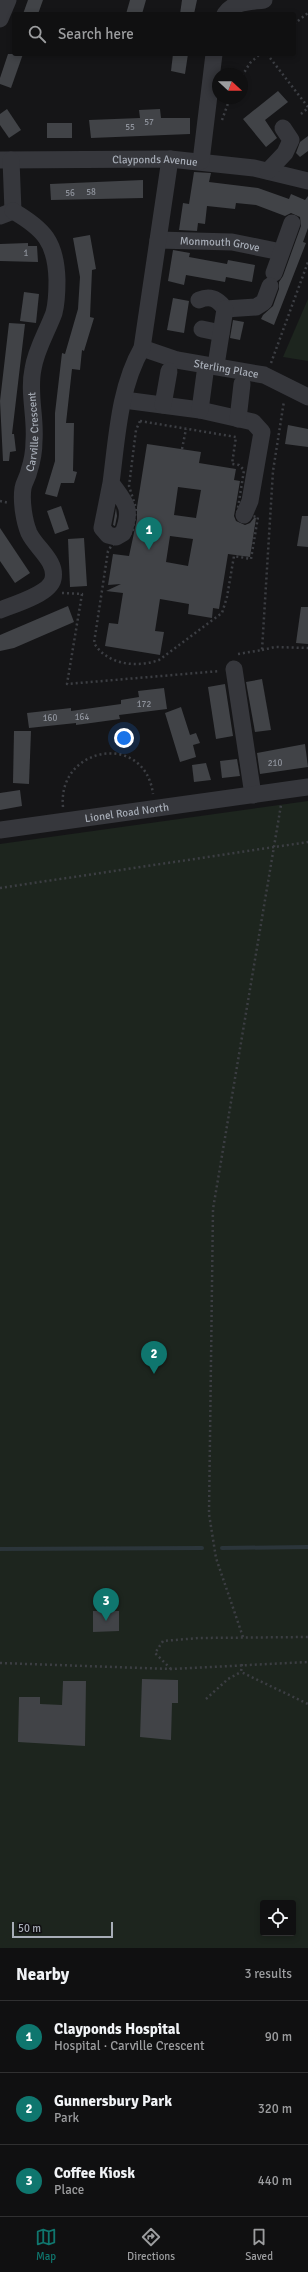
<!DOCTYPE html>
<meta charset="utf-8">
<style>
:root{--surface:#101011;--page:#1e1e1f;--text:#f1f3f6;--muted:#9c9d9f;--line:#303031;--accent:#0f766e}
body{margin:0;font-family:Signika,sans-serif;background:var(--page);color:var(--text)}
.controls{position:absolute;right:12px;bottom:12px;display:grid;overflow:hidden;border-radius:4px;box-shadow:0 2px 6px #0003}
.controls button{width:36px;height:36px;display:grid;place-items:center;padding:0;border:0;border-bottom:1px solid var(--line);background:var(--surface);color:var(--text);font:20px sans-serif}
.compass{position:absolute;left:212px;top:68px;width:36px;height:36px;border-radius:50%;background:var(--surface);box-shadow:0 2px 6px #0003;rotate:111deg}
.scale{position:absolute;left:12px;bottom:10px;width:101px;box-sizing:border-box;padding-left:4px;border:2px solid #a7adb7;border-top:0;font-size:11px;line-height:14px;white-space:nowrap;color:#a7adb7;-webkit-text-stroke:3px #101012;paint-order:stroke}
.you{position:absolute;left:124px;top:738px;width:14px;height:14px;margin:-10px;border:3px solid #fff;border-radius:50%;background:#1a73e8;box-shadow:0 0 0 6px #1a73e833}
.badge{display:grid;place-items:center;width:26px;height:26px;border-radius:50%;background:var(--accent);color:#fff;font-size:13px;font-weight:700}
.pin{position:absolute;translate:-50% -33px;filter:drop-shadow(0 1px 2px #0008)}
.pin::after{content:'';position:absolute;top:21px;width:14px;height:12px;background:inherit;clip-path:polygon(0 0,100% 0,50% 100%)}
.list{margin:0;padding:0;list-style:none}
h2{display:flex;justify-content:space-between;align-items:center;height:52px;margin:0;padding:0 16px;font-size:17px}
h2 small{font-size:13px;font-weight:400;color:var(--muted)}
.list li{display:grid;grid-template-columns:26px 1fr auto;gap:12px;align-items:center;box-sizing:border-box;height:72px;padding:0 16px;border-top:1px solid var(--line)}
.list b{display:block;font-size:15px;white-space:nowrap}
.list p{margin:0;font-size:13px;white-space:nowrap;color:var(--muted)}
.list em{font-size:13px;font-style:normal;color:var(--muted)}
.icon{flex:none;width:22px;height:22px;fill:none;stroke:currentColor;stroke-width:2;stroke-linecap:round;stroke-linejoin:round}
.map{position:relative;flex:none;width:308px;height:1948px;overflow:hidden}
.search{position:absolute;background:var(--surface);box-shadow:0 2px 6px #0003;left:12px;right:12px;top:12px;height:44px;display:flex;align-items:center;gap:10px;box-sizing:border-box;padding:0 14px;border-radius:4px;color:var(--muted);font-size:15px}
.sheet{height:268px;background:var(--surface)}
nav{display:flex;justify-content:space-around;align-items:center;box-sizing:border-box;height:56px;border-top:1px solid var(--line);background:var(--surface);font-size:11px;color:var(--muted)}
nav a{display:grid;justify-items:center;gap:2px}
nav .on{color:var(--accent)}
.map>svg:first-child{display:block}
</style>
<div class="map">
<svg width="308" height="1948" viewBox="0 0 308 1948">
<rect width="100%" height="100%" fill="#151517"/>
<g fill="#1d251e" fill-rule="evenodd">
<path d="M308 299V361L283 357Z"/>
<path d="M308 801V1948H0V844ZM263 1903H293V1933H263Z"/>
</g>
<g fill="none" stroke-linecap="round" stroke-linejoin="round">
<g stroke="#2b353a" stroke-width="4">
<path d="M222 1548 308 1547"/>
<path d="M0 1549 202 1548"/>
</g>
</g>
<g fill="#414347" fill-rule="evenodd">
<path d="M28 0H43L38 14H23Z"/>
<path d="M130 0H146L142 14H126Z"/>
<path d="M182 0H197L194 14H180Z"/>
<path d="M8 54H23L11 88 0 84V78Z"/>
<path d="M173 54H188L185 74 171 71Z"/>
<path d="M278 91 288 102 265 120 277 138 266 147 243 119Z"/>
<path d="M7 109 21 130 9 138 0 125V114Z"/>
<path d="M160 109 161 118H190V134L91 138 89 120 140 118 139 110Z"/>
<rect x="47" y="123" width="25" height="15"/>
<path d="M308 136V151L300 157 296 153 300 142Z"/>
<path d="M194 172 211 173 209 182 258 188 289 199 291 194 305 200 308 196V228L303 242 306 243 274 325 261 319 263 315 273 306 279 289V282L283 276 301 226 300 217 291 213 285 216 256 205 236 203 235 209 207 206 205 224 198 223 197 231 179 230 183 203 189 204Z"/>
<path d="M143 180V198L51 200 50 184Z"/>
<path d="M90 235 96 269 92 270 90 317 94 318 84 351 82 350 80 370 72 369 66 423H74L73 471 77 472 74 483H61L57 497 45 494 55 461V413L62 353 65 354 78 309 80 277 73 238Z"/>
<path d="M28 243V246H37L38 262 0 261V244Z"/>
<path d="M173 250 190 253 189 257 227 264 228 260 255 265 252 282 226 277 225 282 186 275 184 285 168 281Z"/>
<path d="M24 292 39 294 36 323 20 321Z"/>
<path d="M173 298 189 301 184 333 167 330Z"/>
<path d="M233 320 244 322 240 340 230 338Z"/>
<path d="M9 323 25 324 12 434H14L16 451 10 452 9 461H3L0 401Z"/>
<path d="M288 425 308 429V447L285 444Z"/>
<path d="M147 444 201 452 199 463 236 469 234 480 240 481 234 516 236 521 245 525 250 523 254 518H256L250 557 228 554 219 609 213 608 212 618 188 614 189 604 160 599 155 631 164 632 160 655 105 646 109 623 118 624 123 593 106 591 121 584 108 585 113 554 129 556 137 519V507ZM178 487 201 490 196 518 174 515ZM170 536 193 539 188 566 166 562Z"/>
<path d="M61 506 69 529 55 534 47 511Z"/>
<path d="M116 508 117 516 115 526 113 525Z"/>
<path d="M302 516H308V547L297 546Z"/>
<path d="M0 528 30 573 15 583 0 561Z"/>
<path d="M84 538 87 586 70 587 68 539Z"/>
<path d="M68 606 74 622 14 648 0 651V635Z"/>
<path d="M301 607H308V644L296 643Z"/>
<path d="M262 679 271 730 255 732 246 682Z"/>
<path d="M225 684 233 736 216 739 208 687Z"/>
<path d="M164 688 167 709 119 715 120 719 91 723 76 725V723L29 728 27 713 71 708V711L121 704V700L139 697 138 691Z"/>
<path d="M181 707 190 735 196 733 200 743 193 745 196 757 180 762 165 713Z"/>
<path d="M14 731H31L29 784 13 783Z"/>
<path d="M305 744 308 767 260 774 257 753Z"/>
<path d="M237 759 240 776 222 778 220 761Z"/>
<path d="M206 763 211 780 194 782 192 765Z"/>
<path d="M20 790 22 806 0 810V793Z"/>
<path d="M93 1611H119V1631L93 1632Z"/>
<path d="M142 1679 178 1680V1703H172L171 1740 140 1737Z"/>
<path d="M63 1681H86L85 1746 18 1742 19 1697H40V1704L62 1705Z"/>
</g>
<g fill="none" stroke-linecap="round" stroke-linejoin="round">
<g stroke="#3c3e43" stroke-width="2.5" stroke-dasharray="2 3" stroke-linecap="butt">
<path d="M294 24 308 13"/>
<path d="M267 54 308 107"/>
<path d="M242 76 250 63 260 54"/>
<path d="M301 114 308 108"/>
<path d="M222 120 230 98"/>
<path d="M271 363 308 262"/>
<path d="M140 421 236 437 232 464 239 465 244 470 237 514 258 517 251 559 234 556 227 597 222 613 159 660C137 668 107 665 94 643L108 551 112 545 129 536 133 530 136 508 129 486 136 430Z"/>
<path d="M182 449 186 429"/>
<path d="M0 501 9 503"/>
<path d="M62 593 82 594 67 684 220 671"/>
<path d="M262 650 275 647 308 648"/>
<path d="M238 654 262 650 273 471 284 401"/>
<path d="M63 807C57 746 145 731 153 794"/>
<path d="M0 888 308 842"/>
<path d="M243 1637 216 1558 209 1514 213 1209 281 805"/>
<path d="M0 1663 171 1669 308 1662"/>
<path d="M242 1664 241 1672 308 1704"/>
<path d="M171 1669 155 1653 163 1641 199 1638 308 1637"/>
<path d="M206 1699 228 1679 241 1672"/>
</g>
<g stroke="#36373c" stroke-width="17">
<path d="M225 14C234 1 250 2 264 0"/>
<path d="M0 19 8 0"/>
<path id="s1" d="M0 160 170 159 254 168 308 181"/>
<path d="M11 160 13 211"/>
<path d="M201 161 214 54"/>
<path d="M268 171 285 153 291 140 283 128"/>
<path d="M0 216 13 211"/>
<path id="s2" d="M158 240 232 242 281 252"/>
<path d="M274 273 292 223"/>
<path d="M199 300C211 295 218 299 225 309L256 307 264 302 270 286"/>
<path d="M202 329 221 333"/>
<path id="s3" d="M142 348 177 360 264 375 308 397"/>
<path d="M216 365 225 309"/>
<path d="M124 400 200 410 253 422 262 432 250 501 244 515"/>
<path d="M163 405 169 371"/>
<path d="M200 410 205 373"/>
<path d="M238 419 242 384"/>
<path d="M111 483 102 528 108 535 116 537 123 533C133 508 125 502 111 483 117 438 119 388 142 348L170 159"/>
<path id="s4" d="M0 610C13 605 50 594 53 579 57 561 36 548 29 533 24 521 21 501 23 488 24 482 28 477 29 471 32 462 34 451 34 441 36 417 28 393 33 369 36 349 47 332 54 313 57 302 57 291 57 280 56 242 44 229 13 211"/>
<path d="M234 669 253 795"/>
<path id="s5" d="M0 830 308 787"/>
</g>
</g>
<g text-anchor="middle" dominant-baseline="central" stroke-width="4" stroke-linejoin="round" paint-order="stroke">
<g font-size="9" fill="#8e929b">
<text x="149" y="122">57</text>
<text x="130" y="127">55</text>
<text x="91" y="192">58</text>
<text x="70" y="193">56</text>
<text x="26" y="253">1</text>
<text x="144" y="704">172</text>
<text x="82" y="717">164</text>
<text x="50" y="718">160</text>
<text x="275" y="763">210</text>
</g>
<g font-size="11" fill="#a7adb7" stroke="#101012">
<text stroke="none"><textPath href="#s1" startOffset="155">Clayponds Avenue</textPath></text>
<text stroke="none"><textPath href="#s2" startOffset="62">Monmouth Grove</textPath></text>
<text stroke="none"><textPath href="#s3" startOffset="87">Sterling Place</textPath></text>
<text stroke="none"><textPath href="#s4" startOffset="220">Carville Crescent</textPath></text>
<text stroke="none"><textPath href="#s5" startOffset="128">Lionel Road North</textPath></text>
</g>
</g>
</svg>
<div class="controls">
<button><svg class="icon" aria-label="locate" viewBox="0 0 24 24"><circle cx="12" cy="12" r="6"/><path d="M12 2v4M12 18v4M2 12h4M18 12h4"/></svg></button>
</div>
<svg class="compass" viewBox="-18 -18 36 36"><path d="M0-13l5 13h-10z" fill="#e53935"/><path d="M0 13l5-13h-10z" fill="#9c9d9f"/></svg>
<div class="scale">50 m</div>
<div class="you"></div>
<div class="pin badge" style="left:149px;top:550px">1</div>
<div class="pin badge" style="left:154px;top:1374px">2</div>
<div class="pin badge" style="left:106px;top:1621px">3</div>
<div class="search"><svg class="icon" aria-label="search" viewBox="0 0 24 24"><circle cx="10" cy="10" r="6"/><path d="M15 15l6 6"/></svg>Search here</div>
</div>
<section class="sheet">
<h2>Nearby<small>3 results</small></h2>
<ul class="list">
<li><span class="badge">1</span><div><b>Clayponds Hospital</b><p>Hospital · Carville Crescent</p></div><em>90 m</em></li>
<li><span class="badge">2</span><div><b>Gunnersbury Park</b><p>Park</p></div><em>320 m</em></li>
<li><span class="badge">3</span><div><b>Coffee Kiosk</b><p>Place</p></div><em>440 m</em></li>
</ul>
</section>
<nav>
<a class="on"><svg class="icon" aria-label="map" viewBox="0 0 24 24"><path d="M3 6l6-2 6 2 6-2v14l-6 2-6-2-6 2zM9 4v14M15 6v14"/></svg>Map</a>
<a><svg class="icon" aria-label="directions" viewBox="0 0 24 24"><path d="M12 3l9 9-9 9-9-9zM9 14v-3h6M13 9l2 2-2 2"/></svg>Directions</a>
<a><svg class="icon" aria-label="saved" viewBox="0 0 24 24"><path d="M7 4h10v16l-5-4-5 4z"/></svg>Saved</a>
</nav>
